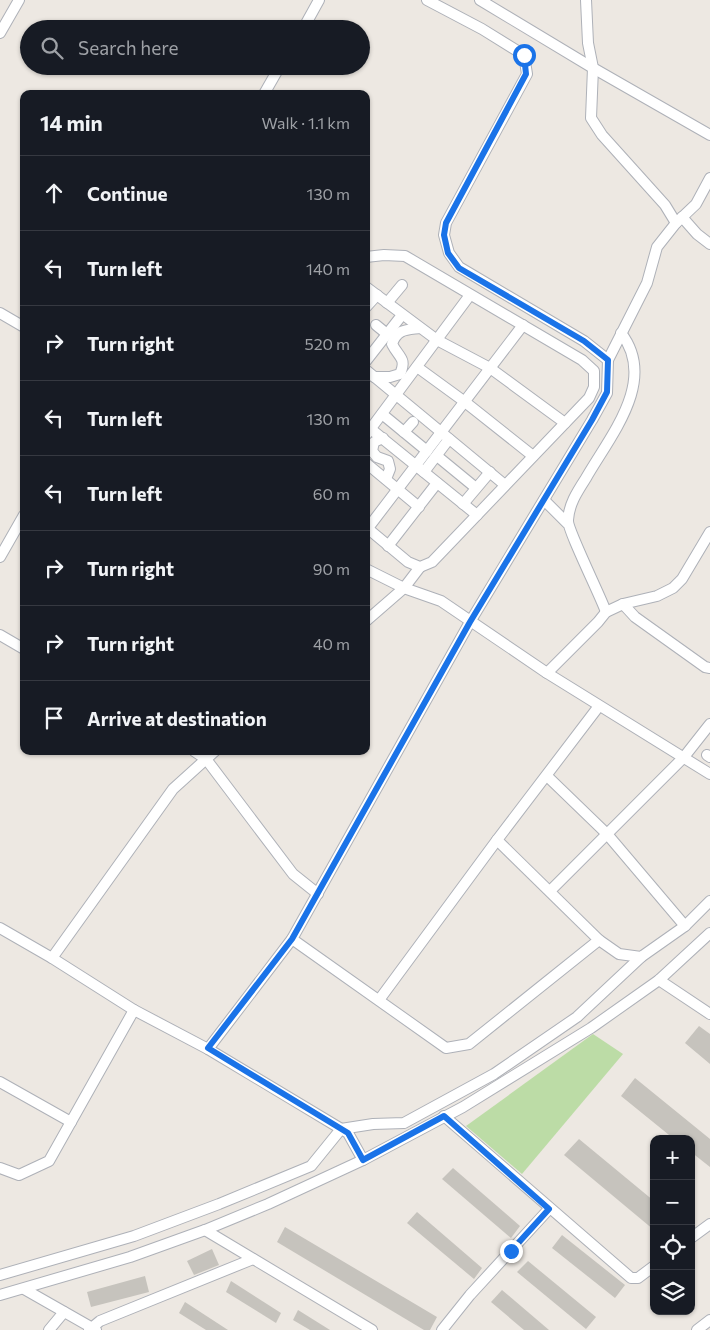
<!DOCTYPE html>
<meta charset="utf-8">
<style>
:root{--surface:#171b24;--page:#242831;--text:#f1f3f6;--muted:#9ea1a6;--line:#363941}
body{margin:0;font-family:Commissioner,sans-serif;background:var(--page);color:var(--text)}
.controls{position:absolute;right:15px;bottom:15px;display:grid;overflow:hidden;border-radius:10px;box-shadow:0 1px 4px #0004}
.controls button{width:45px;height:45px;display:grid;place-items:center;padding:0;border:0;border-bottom:1px solid var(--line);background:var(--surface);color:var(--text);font:25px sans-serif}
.stop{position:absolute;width:15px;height:15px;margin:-11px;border:4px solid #1a73e8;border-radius:50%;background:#fff}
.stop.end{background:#1a73e8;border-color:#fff;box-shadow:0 1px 5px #0008}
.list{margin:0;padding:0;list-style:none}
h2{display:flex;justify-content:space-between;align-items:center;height:65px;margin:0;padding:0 20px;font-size:21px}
h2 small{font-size:16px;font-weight:400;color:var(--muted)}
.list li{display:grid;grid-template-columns:32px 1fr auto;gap:15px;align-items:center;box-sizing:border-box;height:75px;padding:0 20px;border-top:1px solid var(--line)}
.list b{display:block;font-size:19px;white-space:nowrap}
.list em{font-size:16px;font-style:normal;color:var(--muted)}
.icon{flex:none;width:28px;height:28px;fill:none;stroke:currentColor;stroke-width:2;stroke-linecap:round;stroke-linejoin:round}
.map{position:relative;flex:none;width:710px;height:1330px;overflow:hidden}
.search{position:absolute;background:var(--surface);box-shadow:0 1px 4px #0004;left:20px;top:20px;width:350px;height:55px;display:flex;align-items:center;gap:12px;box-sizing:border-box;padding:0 18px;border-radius:28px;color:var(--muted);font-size:19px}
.panel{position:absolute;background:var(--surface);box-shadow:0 1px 4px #0004;left:20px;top:90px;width:350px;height:665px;border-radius:10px}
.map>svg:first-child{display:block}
</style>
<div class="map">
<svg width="710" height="1330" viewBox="0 0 710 1330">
<rect width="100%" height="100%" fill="#ede8e2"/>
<path fill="#bcdca6" d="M593 1034 623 1054 522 1174 466 1126Z"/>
<g fill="#c6c3bd">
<path d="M699 1026 710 1034V1064L685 1043Z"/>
<path d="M635 1078 710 1139V1167L691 1152V1139H674L621 1096Z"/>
<path d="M579 1139 654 1201V1230L564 1155Z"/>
<path d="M453 1168 520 1226 511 1238 442 1179Z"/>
<path d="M417 1212 482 1268 474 1279 407 1223Z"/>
<path d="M285 1227 437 1317 430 1330H424L277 1242Z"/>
<path d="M562 1235 625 1285 615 1298 552 1248Z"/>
<path d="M212 1249 219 1265 194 1275 187 1261Z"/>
<path d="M528 1261 596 1317 586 1329 517 1272Z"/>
<path d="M145 1276 149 1292 91 1307 87 1292Z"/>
<path d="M231 1281 281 1313 276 1323 226 1292Z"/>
<path d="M502 1290 549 1330H524L491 1302Z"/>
<path d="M185 1302 228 1330H206L179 1313Z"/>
<path d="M298 1310 330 1330H310L293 1320Z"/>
</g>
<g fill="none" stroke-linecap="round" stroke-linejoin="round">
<g stroke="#aeb1b8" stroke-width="12">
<g id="minor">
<path d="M427 0 482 29 524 55 527 74 446 223 444 235 449 253 459 267 584 341 608 360"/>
<path d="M480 0 593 68 710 135"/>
<path d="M586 0 588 43 593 68 591 118 602 135 665 205 676 223"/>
<path d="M303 29 319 0"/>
<path d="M0 33 19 0"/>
<path d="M264 94 280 66"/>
<path d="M682 217 697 234 710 244"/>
<path d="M366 257 384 255 405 256 582 360 594 371V387L589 398 432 562 420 567 408 562 366 527"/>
<path d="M366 287 437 340 490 368 565 423"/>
<path d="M387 303 402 285"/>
<path d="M366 307 377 295"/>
<path d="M0 313 24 327"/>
<path d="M376 325 387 334"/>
<path d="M366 361 402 315"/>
<path d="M417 367 465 402 533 456"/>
<path d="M366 370 505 485"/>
<path d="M374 377H390L400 374C407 358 399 358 392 344 397 329 406 330 420 328"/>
<path d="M382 414 427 451"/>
<path d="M367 426 477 515"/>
<path d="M404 432 413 422"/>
<path d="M366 435 470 295"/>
<path d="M383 438 374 442 372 451 377 457 388 461 390 469 386 479"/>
<path d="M437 456 476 488"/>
<path d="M366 463 419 507"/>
<path d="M424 472 449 439"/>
<path d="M544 500 567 523"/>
<path d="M463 504 490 472"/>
<path d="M368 528 523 325"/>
<path d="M388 546 437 483"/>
<path d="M0 557 24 515"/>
<path d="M366 569 404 588 441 601 547 673 710 774"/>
<path d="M623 604 635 617 705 667 710 668"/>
<path d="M606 612C601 597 567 529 568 520 569 504 577 492 586 478 610 436 658 381 621 333"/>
<path d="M366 621 404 588 420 567"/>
<path d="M0 635 24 649"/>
<path d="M547 673 598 622 606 612 623 604 657 596 673 588 682 579 710 532"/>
<path d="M194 751 206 759 293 874 318 894"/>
<path d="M707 755 710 757"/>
<path d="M547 776 607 834 685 926"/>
<path d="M497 840 599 940"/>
<path d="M550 891 684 757 710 724"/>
<path d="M0 928 52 958 134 1010 208 1049 348 1133 363 1160"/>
<path d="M292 939 446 1048 469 1044 599 940 619 954 641 957 685 926 710 901"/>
<path d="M52 958 173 789 215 751"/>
<path d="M659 980 710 1014"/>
<path d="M379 1000 497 840 599 706"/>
<path d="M208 1049 292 939 470 622 592 420 607 393 608 360 647 283 657 247 676 223 696 204 710 178"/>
<path d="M0 1082 71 1122"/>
<path d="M444 1116 631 1278H638L654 1266"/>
<path d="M0 1168 19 1175 49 1161 134 1010"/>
<path d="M205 1230 372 1330"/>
<path d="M691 1238 710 1224"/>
<path d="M0 1275 134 1236 219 1204 311 1166 341 1129 373 1124 404 1123 494 1074 577 1017 641 957"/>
<path d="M24 1289 96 1330"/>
<path d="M0 1295 130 1257 205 1230 268 1204 363 1160 463 1107 591 1028 659 980 710 933"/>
<path d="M49 1330 64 1312"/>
<path d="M89 1330 100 1321 253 1259"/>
<path d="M442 1330 470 1295 549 1209"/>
<path d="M697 1330 710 1320"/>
</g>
</g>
<use href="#minor" stroke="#fff" stroke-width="10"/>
</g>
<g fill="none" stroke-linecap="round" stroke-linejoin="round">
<path stroke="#1a73e8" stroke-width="6" d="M511 1251 549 1209 444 1116 363 1160 348 1133 208 1048 292 939 470 622 592 420 607 392 608 360 584 341 459 268 448 253 444 235 446 223 526 74 524 55"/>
</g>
</svg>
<div class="controls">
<button>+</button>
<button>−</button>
<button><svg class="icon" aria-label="locate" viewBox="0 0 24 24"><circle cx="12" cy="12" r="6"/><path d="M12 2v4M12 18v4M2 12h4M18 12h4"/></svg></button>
<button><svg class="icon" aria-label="layers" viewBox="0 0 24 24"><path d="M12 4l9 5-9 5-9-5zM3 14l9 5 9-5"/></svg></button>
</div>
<div class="stop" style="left:524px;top:55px"></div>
<div class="stop end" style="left:511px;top:1251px"></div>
<div class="search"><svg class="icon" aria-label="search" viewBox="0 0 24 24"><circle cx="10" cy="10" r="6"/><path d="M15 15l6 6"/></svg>Search here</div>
<section class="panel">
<h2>14 min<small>Walk · 1.1 km</small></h2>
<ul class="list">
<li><svg class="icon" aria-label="ahead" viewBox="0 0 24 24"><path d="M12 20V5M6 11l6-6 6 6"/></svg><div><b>Continue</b></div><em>130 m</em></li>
<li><svg class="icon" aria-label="left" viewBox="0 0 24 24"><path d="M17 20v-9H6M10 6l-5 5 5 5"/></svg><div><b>Turn left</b></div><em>140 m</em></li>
<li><svg class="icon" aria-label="right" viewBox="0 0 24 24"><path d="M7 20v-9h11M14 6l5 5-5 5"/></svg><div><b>Turn right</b></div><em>520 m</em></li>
<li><svg class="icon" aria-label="left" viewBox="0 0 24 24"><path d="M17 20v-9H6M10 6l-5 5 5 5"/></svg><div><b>Turn left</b></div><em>130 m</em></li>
<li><svg class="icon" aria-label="left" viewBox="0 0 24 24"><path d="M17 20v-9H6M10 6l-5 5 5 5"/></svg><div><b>Turn left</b></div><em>60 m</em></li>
<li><svg class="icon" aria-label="right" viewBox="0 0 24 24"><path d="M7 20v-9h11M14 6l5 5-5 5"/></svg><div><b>Turn right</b></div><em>90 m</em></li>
<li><svg class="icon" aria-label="right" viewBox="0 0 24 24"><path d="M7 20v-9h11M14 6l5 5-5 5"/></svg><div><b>Turn right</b></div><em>40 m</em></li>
<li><svg class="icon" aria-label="arrive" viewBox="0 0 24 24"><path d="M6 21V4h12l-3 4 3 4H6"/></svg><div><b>Arrive at destination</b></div></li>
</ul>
</section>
</div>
